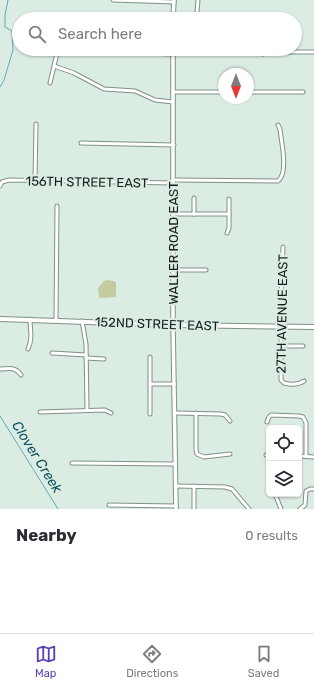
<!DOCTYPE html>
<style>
:root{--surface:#fff;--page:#f7f7f7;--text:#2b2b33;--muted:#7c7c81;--line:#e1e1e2;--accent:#583fb7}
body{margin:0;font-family:Rubik,sans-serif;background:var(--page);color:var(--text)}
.controls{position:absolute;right:12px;bottom:12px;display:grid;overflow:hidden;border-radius:6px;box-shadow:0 1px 3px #0004}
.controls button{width:36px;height:36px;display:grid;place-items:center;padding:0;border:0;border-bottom:1px solid var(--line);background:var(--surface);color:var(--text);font:20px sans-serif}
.compass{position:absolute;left:218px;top:68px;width:36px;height:36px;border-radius:50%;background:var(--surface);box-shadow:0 1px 3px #0004;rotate:180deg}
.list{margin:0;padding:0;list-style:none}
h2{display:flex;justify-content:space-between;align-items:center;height:52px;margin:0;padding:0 16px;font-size:17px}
h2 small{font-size:13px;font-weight:400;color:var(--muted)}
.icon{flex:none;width:22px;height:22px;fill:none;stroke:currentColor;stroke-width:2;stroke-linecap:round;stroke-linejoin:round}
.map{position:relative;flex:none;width:314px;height:509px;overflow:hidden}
.search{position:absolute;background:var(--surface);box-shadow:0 1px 3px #0004;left:12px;right:12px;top:12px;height:44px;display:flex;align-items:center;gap:10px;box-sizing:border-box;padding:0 14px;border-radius:22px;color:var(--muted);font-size:15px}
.sheet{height:124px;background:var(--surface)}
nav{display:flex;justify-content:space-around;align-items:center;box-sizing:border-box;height:56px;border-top:1px solid var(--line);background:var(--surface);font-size:11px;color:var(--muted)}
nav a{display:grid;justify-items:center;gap:2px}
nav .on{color:var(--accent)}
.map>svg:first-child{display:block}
</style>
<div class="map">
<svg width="314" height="509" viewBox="0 0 314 509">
<rect width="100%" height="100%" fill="#dbece3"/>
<path fill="#c5cba0" d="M109 280 116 282V297L101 298 99 297 98 288 104 281Z"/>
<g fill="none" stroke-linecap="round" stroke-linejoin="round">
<g stroke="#5dacbd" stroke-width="1">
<path d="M0 87 4 80 13 50 12 31 5 27V15L8 0"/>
<path d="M0 416 58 509"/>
</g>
<g stroke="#809087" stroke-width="5">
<g id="minor">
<path d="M113 0 174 2"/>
<path d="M198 0 197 12 200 18"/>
<path d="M145 53 173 54"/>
<path d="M263 54 268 52H314"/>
<path d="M54 66 74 73 104 89 135 91 155 100 173 102"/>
<path d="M50 83 58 49"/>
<path d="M173 92H224"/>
<path d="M248 92H303"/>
<path d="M81 143 174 145"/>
<path d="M173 180 278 181C289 173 281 141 280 129L278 125"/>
<path d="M35 181 36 124"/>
<path d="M0 186 2 182 9 180 173 183"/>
<path d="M194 198V214"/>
<path d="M173 214H229"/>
<path d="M227 233 229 228V199"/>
<path d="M283 247 281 305V380L284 383C291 385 298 385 304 381"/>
<path d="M173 270H206"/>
<path d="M56 320 57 206"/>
<path d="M82 321 86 344 87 410"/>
<path d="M281 346H303"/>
<path d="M28 349C33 338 30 330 30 319"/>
<path d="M52 353 86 355"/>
<path d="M150 357V414"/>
<path d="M86 358 104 359"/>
<path d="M0 369C9 368 16 367 21 375"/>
<path d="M150 384H174"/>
<path d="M40 412 105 410 111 413"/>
<path d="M175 413 221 414 225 415 230 421"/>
<path d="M196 413V450L197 454 204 457 230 454"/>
<path d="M267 422 269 417 271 415 299 416 303 417 306 423V456"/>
<path d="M266 455H269"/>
<path d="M299 456 314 457"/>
<path d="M72 463 175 464"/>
<path d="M176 486 225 487 232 489 249 509"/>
<path d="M275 494 281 509"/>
<path d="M109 505 176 506"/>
<path d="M194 509V486"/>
<path d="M300 509 305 505 306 491 310 489H314"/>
</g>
</g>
<g stroke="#809087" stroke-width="5.5">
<g id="tertiary">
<path d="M173 19 174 0"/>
<path d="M173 49V325L176 509"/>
</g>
</g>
<g stroke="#809087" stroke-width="6">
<path id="secondary" d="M0 319 173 325 314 327"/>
</g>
<use href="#minor" stroke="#fff" stroke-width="3"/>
<use href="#tertiary" stroke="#fff" stroke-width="3.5"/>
<use href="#secondary" stroke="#fff" stroke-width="4"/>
</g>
<g text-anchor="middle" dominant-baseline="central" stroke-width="4" stroke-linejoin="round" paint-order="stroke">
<g font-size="13" fill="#181e1b" stroke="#dbece3">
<text transform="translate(87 182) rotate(1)">156TH STREET EAST</text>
<text transform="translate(173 243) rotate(-90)">WALLER ROAD EAST</text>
<text transform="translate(282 314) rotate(-89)">27TH AVENUE EAST</text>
<text transform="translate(157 324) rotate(2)">152ND STREET EAST</text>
</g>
<g font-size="14" font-style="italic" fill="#0d535f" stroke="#dbece3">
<text transform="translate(37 457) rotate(58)">Clover Creek</text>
</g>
</g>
</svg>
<div class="controls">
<button><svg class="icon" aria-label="locate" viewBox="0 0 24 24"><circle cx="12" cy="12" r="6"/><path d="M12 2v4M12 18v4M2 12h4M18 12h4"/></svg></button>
<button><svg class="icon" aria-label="layers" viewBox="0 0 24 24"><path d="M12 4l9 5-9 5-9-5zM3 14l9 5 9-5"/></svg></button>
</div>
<svg class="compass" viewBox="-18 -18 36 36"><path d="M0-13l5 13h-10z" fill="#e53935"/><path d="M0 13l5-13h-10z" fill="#7c7c81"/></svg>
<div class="search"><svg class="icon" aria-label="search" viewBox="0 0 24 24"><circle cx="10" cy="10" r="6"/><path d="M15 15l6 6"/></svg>Search here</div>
</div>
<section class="sheet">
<h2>Nearby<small>0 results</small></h2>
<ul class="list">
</ul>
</section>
<nav>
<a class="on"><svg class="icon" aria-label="map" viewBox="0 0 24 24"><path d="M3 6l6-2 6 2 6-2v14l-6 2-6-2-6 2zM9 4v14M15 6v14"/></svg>Map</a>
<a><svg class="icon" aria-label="directions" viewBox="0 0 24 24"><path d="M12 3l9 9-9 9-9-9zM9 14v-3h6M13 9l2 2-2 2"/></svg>Directions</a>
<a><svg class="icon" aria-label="saved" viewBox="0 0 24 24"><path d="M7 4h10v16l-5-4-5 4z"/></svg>Saved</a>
</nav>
